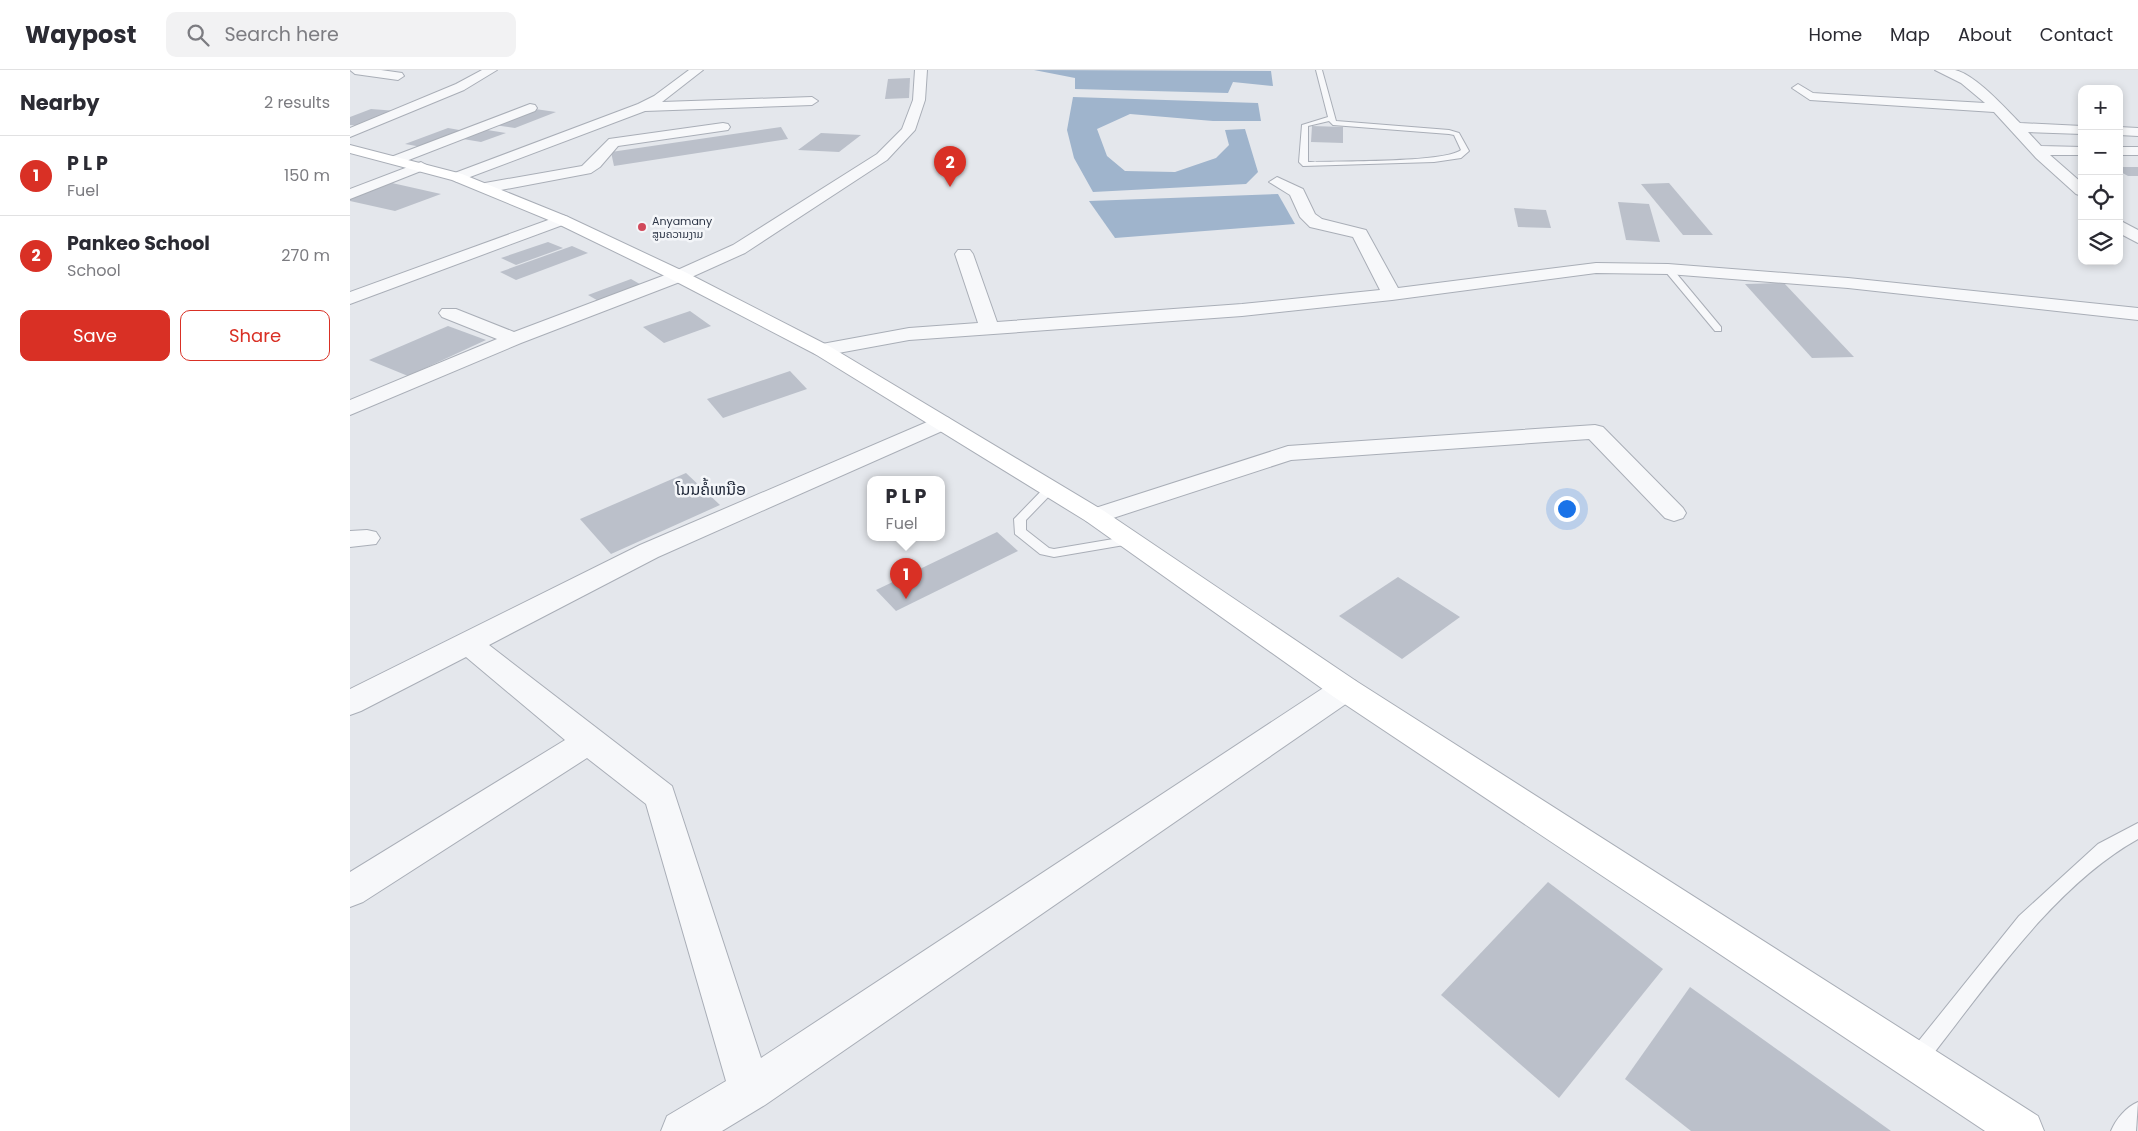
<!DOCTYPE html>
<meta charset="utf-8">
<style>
:root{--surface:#fff;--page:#f2f2f3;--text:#2b2b33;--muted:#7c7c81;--line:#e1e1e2;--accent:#d93025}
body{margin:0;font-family:Poppins,"Noto Sans Lao",sans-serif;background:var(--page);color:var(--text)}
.controls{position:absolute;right:15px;top:15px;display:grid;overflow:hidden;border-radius:10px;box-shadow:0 2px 8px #0003}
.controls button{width:45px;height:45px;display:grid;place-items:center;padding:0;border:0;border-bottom:1px solid var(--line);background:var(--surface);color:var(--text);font:25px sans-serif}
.you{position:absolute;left:1216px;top:438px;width:18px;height:18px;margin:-12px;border:4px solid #fff;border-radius:50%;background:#1a73e8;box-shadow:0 0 0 8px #1a73e833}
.badge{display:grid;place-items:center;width:32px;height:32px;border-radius:50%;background:var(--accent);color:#fff;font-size:16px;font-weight:700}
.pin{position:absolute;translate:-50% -41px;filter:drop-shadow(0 1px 2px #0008)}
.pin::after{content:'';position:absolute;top:26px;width:18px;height:15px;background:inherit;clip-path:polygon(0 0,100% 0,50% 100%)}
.popup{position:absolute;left:517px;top:406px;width:78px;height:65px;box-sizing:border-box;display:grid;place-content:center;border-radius:10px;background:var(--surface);filter:drop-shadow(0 1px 4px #0005);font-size:16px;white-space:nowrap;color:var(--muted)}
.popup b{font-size:19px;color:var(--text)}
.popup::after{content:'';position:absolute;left:50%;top:100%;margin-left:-10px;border:10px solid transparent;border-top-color:var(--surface)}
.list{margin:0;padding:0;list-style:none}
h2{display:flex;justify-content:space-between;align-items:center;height:65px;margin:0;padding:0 20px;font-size:21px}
h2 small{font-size:16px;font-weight:400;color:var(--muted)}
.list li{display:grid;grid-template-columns:32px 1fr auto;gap:15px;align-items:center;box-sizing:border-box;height:80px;padding:0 20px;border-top:1px solid var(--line)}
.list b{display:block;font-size:19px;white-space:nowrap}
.list p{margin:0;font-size:16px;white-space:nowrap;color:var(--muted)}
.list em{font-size:16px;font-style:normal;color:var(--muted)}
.actions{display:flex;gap:10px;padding:15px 20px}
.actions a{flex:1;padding:11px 0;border:1px solid var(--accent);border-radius:10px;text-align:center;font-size:18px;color:var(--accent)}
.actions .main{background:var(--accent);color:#fff}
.icon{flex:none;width:28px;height:28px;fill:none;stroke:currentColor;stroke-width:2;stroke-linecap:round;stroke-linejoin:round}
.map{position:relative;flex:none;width:1788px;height:1061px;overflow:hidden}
header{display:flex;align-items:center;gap:30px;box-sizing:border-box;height:70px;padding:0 25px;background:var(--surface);border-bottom:1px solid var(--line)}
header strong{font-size:24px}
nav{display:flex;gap:28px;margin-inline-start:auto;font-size:18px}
.search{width:350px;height:45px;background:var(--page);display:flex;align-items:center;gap:12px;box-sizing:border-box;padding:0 18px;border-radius:10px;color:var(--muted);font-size:19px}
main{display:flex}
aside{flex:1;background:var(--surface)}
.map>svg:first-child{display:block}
</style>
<header>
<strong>Waypost</strong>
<div class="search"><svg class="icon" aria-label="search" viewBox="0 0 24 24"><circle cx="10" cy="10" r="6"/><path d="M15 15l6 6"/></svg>Search here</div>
<nav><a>Home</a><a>Map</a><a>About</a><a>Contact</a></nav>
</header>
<main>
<aside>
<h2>Nearby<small>2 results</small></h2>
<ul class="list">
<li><span class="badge">1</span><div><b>P L P</b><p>Fuel</p></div><em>150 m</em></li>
<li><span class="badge">2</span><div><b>Pankeo School</b><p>School</p></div><em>270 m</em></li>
</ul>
<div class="actions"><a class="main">Save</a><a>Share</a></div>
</aside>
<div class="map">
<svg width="1788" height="1061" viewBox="0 0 1788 1061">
<rect width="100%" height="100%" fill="#e4e7ec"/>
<g fill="#9fb4cc">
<path d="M684 0 921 1 923 16 883 12 878 23 725 19V8Z"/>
<path d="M723 27 908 33 911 51H863L780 44 747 59 757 86 775 101 825 102 866 88 879 75 875 60 895 59 908 102 896 114 743 122 724 88 717 60Z"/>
<path d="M928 124 945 154 765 168 739 131Z"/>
</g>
<g fill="#bbc0ca">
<path d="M560 8 559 28 535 29 538 9Z"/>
<path d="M21 39 47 41 12 56 0 55V47Z"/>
<path d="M185 39 206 42 165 58 144 55Z"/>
<path d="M962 56 993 57V73L961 72Z"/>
<path d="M431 57 438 69 264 96 261 82Z"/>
<path d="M98 58 115 61 72 77 55 74Z"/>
<path d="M131 59 156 63 131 72 107 68Z"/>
<path d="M471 63 511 65 489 82 448 80Z"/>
<path d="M1769 97H1788V106H1778L1769 101Z"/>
<path d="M42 113 91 124 45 141 0 131V128Z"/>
<path d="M1319 113 1363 165H1333L1291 114Z"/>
<path d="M1268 132 1299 134 1310 172 1276 170Z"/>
<path d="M1164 138 1196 140 1201 158 1168 157Z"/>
<path d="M198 172 213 178 166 195 151 188Z"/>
<path d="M222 176 238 183 166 210 150 202Z"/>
<path d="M281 209 295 217 252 233 238 225Z"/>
<path d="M1434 213 1504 287 1462 288 1395 214Z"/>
<path d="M340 241 361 256 314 273 293 257Z"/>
<path d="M98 256 136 270 58 306 19 290Z"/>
<path d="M440 301 457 319 373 348 357 329Z"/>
<path d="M336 403 370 435 261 484 230 449Z"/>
<path d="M647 462 668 481 546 541 526 520Z"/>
<path d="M1048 507 1110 547 1052 589 989 546Z"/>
<path d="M1198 812 1313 899 1209 1028 1091 925Z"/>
<path d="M1340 917 1541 1061H1341L1275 1009Z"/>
</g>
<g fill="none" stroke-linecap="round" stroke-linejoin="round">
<g stroke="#a9aeb7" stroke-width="2">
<g id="service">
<path d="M966 0H972L986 51 1099 60 1109 63 1119 81 1111 88 1084 92 953 96 949 92 952 55 978 47ZM979 51 983 55 1099 64 1104 65 1111 80C1094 93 985 91 958 92V56Z"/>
<path d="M1315 197H1321L1371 257V261H1365L1315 201Z"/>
<path d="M701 414 707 418 676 450V460L699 478 704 479 781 466 786 467 787 470 786 473 704 487 690 484 665 464 664 449 697 415Z"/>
<path d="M1788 753V769C1702 817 1634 920 1573 997L1566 1000 1559 997 1556 990 1559 983 1669 846 1748 774Z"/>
<path d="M1788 1032 1786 1061H1761C1766 1049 1776 1037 1788 1032Z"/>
</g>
</g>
<g stroke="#a9aeb7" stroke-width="2">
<g id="minor">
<path d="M0 0H31L52 3 54 6 48 10 5 4Z"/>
<path d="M132 0H147L114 20 0 67V58L106 14Z"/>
<path d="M339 0H353L312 32 462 27 468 31 462 35 295 41 112 110 107 112 99 107 102 104 288 34 304 26Z"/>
<path d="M565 0H577L575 30 565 60 537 90 395 183 335 210 171 273 0 345V330L147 269 92 247 89 243 92 239H106L164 262 323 202 383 175 527 84 552 59 563 30Z"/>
<path d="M1585 0C1591 0 1599 0 1605 0 1626 5 1655 38 1670 53L1732 56V64L1678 62 1691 76 1732 77V85H1700L1732 113V126L1726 124 1686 88 1644 42 1460 30 1442 18 1448 14 1463 23 1478 24 1635 33 1611 13Z"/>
<path d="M180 34 185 35 187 38 185 41 51 93 46 94 39 90 41 87Z"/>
<path d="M373 53 378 54 380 57 378 60 268 76 250 97 241 103 135 123 127 118 135 113 232 96 259 69Z"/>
<path d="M1769 57 1788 58V66L1769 65Z"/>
<rect x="1769" y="77" width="19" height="8"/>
<path d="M71 92 78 96 76 99 0 129V119Z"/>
<path d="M927 107 953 119 965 144 972 149 1016 160 1048 218 1246 193 1318 194 1498 208 1788 238V250L1498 218 1318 204 1246 203 1042 230 892 246 559 270 472 286 465 284 462 280 465 276 472 274 559 258 628 253 605 184 608 180H620L623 184 647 252 892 234 1030 220 1003 167 960 157 950 147 940 125 919 112Z"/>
<path d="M212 145 218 147 220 150 218 153 0 234V222Z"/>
<path d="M1769 150 1788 160V173L1769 163Z"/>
<path d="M591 346 599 348 602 353 599 358 308 487 139 575 322 716 411 988 984 611 995 608 1006 611 1010 619 1006 627 415 1035 372 1061H311L317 1046 376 1011 296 734 237 688 13 832 0 837V802L215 670 116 587 11 641 0 645V619L290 475Z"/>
<path d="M1245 355 1253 357 1333 438 1336 443 1333 448 1324 451 1315 448 1239 369 941 390 754 451 745 454 736 451 732 446 736 441 938 376Z"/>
<path d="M17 460 26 462 30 468 26 474 0 477V461Z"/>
</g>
</g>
<g stroke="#a9aeb7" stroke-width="2">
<path id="secondary" d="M0 75 112 104 218 147 335 202 479 276 754 441 1006 611 1688 1046 1694 1061H1635L984 627 736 451 465 284 323 210 206 153 102 110 0 83Z"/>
</g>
<use href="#service" fill="#f7f8fa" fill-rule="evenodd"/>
<use href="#minor" fill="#f7f8fa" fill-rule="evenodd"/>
<use href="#secondary" fill="#fff" fill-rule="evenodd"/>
</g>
<circle fill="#d1495b" stroke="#f4f6f9" stroke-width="2" cx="292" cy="157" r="5"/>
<g text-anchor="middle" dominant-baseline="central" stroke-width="5" stroke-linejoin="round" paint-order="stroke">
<g font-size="11" fill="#2b3445" stroke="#f4f6f9" text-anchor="start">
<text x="302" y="151">Anyamany<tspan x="302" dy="13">ສູນຄວາມງາມ</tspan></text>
</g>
<g font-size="16" fill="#1d2536" stroke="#f4f6f9">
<text x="361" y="419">ໂນນຄໍ້ເຫນືອ</text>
</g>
</g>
</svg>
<div class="controls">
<button>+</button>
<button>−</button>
<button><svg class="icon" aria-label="locate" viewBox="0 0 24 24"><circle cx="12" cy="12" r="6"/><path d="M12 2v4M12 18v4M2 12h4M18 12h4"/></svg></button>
<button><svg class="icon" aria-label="layers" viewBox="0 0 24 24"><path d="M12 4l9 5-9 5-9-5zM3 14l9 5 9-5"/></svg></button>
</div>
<div class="you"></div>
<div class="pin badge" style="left:556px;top:529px">1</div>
<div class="popup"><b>P L P</b>Fuel</div>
<div class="pin badge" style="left:600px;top:117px">2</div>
</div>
</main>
